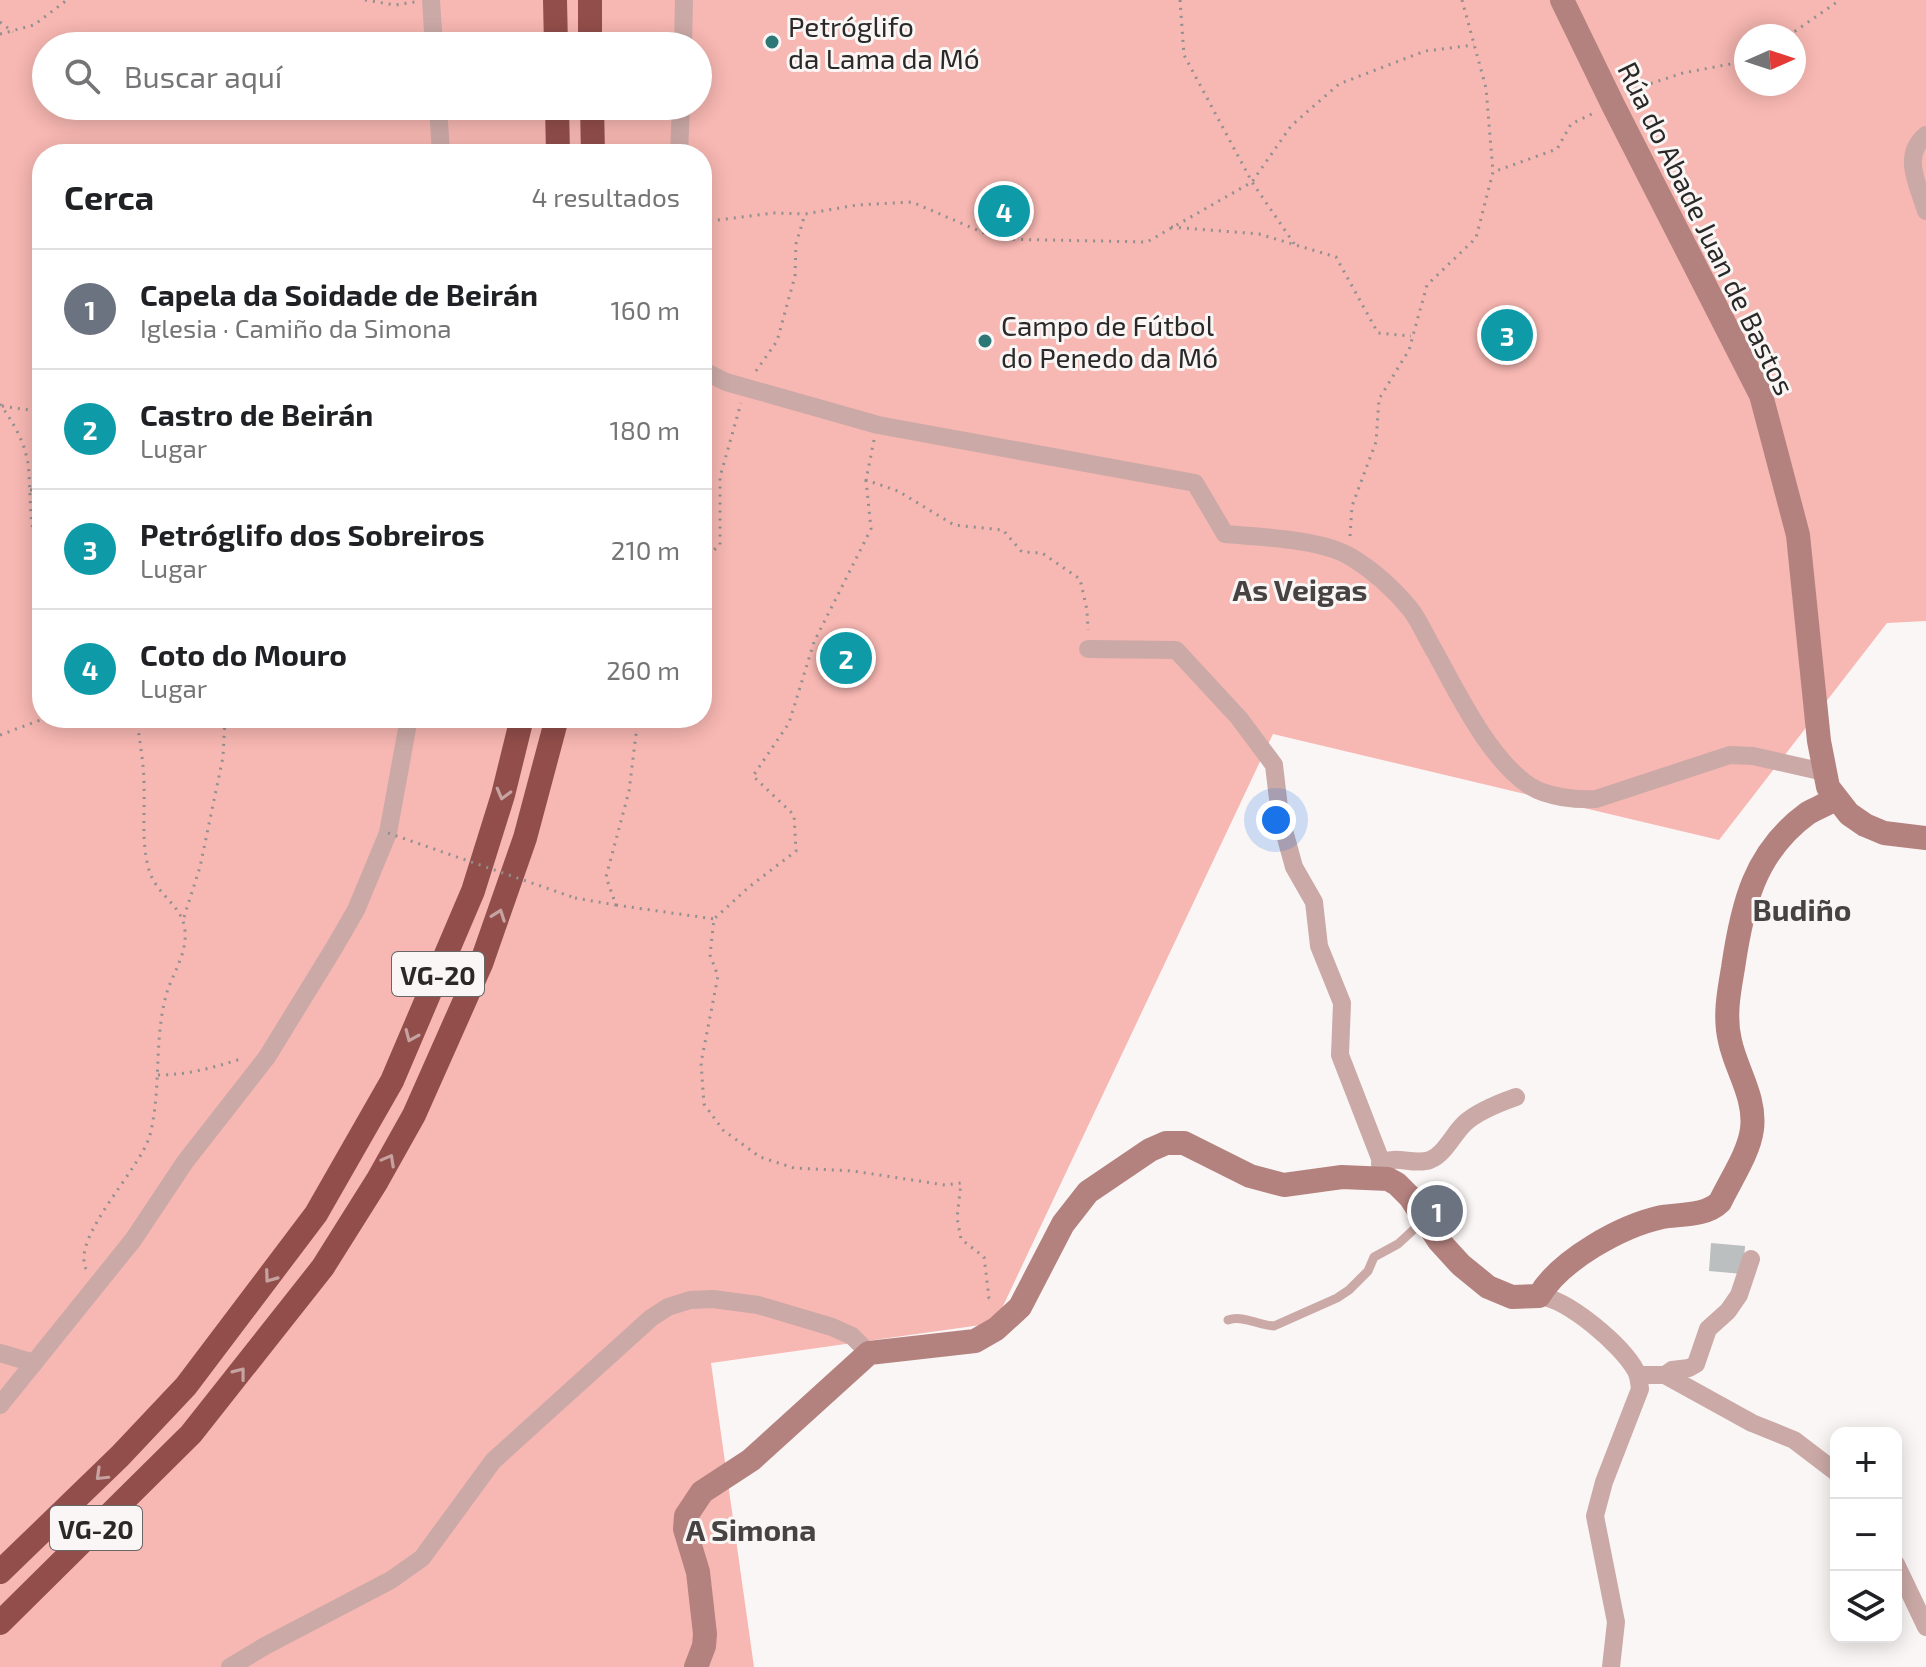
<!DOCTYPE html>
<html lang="es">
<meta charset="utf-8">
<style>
:root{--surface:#fff;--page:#f2f2f2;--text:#202124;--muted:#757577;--line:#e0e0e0;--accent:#2d7776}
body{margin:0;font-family:"Exo 2",sans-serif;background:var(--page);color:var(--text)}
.controls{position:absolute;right:24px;bottom:24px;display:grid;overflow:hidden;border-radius:16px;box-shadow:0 4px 20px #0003}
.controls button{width:72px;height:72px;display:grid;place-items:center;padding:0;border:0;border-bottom:2px solid var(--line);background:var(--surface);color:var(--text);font:40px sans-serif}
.compass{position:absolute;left:1734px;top:24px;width:72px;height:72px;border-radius:50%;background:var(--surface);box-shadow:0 4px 20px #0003;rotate:87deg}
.you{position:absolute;left:1276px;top:820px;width:28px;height:28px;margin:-20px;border:6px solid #fff;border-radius:50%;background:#1a73e8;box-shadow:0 0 0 12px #1a73e833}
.badge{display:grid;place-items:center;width:52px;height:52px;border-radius:50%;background:var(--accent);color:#fff;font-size:26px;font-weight:700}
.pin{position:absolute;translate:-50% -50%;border:4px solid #fff;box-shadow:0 2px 8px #0006}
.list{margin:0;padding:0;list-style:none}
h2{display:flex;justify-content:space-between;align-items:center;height:104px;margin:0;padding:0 32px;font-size:34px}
h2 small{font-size:26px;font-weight:400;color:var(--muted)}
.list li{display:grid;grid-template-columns:52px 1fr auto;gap:24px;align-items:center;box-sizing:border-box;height:120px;padding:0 32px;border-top:2px solid var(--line)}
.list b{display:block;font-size:30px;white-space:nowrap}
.list p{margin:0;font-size:26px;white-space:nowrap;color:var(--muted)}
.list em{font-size:26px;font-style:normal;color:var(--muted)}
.icon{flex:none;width:44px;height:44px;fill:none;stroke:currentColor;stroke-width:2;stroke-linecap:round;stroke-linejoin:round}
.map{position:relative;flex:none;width:1926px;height:1667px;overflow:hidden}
.search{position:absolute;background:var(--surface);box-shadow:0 4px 20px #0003;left:32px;top:32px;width:680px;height:88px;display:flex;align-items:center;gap:20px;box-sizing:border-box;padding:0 28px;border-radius:44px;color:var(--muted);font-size:30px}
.panel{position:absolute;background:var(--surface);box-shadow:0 4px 20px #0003;left:32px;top:144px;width:680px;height:584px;border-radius:32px}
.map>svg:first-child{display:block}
</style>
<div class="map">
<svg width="1926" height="1667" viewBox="0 0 1926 1667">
<rect width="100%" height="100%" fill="#faf6f5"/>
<path fill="#f7b7b2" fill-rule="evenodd" d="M0 0H1926V621L1887 623 1719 840 1273 734 995 1323 711 1363 754 1667H0ZM1746 36H1794V84H1746ZM46 46H698V106H46ZM42 154H702V718H42Z"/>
<g fill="#bbbfbf">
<path d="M1442 1197 1449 1220 1433 1226 1425 1202Z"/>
<path d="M1711 1243 1745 1246 1743 1274 1709 1271Z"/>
</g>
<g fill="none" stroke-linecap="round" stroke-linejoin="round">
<g stroke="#92908f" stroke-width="3" stroke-dasharray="2 6" stroke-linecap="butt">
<path d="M365 0 395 5 415 2"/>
<path d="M1180 0 1184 55 1252 182 1295 245"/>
<path d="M1462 0 1486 88 1493 172"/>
<path d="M0 22 13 32"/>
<path d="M0 34 34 25 67 0"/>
<path d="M1788 36 1840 0"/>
<path d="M1628 91 1683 73 1746 61"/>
<path d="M702 222 774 213 805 214"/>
<path d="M1171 227 1259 234 1336 257 1378 333 1411 336"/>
<path d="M756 371 777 341 795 276 796 244 805 214 857 205 912 202 998 239 1147 242 1252 182 1291 126 1339 84 1425 51 1474 45"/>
<path d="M0 404C15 425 28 447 29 474 31 507 29 530 42 562"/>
<path d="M2 406 42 412"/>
<path d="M874 440 866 480 898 491 954 525 1003 530 1022 552 1042 553 1080 579 1087 610 1088 630"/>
<path d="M866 480 871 529 814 642 789 723 753 776 794 815 796 851 749 887 714 919 710 955 718 976 701 1063 704 1104 723 1130 760 1157 794 1168 853 1171 945 1185 961 1183 957 1218 961 1239 984 1257 989 1298 994 1302"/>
<path d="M30 490H42"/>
<path d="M1350 536 1352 506 1376 442 1379 399 1409 350 1427 285 1476 238 1493 172 1557 149 1571 124 1594 113"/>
<path d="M702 560 720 545V477L741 403"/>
<path d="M0 735 46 718"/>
<path d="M575 898 616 905 606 877 629 791 638 718"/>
<path d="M616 905 714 919"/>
<path d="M184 917 200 867 223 757 225 718"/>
<path d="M158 1075C189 1075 215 1067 244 1058"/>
<path d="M86 1269C71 1237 140 1170 150 1135 162 1088 153 1035 168 989 175 970 187 952 185 931 183 905 156 895 149 870 141 842 145 813 144 785 144 762 139 740 137 718"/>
</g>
<path stroke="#cba9a6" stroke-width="9" d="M1228 1320C1243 1315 1258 1325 1274 1326L1337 1298 1349 1290 1368 1271 1374 1257 1398 1244 1422 1222"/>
<g stroke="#cba9a6" stroke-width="18">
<path d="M431 0 434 46"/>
<path d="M683 46 684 0"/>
<path d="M438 106 441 154"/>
<path d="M1926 135C1901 156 1918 184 1926 211"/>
<path d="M679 154 681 106"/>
<path d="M702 370 726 382 878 425 1195 483 1225 534C1260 537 1322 539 1351 557 1374 571 1394 589 1411 610 1420 622 1427 639 1435 652 1458 694 1490 760 1530 786 1547 797 1576 800 1596 799L1730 755 1753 756 1824 772"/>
<path d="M1088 649 1176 650 1239 718 1274 765 1280 816 1294 867 1314 902 1319 946 1342 1003 1340 1055 1388 1179"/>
<path d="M1380 1164C1396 1154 1413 1166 1430 1160 1445 1154 1453 1134 1465 1123 1478 1111 1499 1103 1516 1097"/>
<path d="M1539 1296C1568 1299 1622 1345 1636 1371 1639 1377 1639 1382 1640 1389L1604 1482 1595 1516 1616 1622 1611 1667"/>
<path d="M0 1353 34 1363"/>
<path d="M1638 1375H1665L1752 1423 1794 1440 1836 1472"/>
<path d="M1665 1375 1672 1370 1689 1368 1696 1364 1708 1329 1728 1311 1739 1295 1751 1259"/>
<path d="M0 1405 133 1240 185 1162 267 1057 334 948 356 910 388 833 409 718"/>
<path d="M1896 1564 1926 1627"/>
<path d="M230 1667 265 1646 391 1580 422 1558 493 1461 651 1318 668 1307 690 1300 713 1299 758 1305 832 1327 852 1336 869 1353"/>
</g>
<g stroke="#b4827e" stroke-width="24">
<path d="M1562 0 1613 105 1761 395 1798 535 1819 741 1828 787 1849 814 1865 825 1884 833 1926 838"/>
<path d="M696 1667 704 1646 705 1634 698 1572 685 1529 686 1516 702 1492 751 1460 869 1353 975 1341 996 1329 1020 1307 1063 1224 1088 1192 1150 1150 1166 1143H1184L1250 1176 1284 1185 1342 1177 1388 1179 1397 1184 1410 1197 1439 1241 1461 1265 1488 1287 1512 1297 1539 1296C1560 1260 1621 1226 1662 1217 1681 1214 1706 1216 1720 1202 1731 1179 1749 1153 1752 1129 1756 1097 1736 1070 1730 1041 1724 1017 1729 991 1733 968 1742 906 1754 852 1808 813 1817 808 1827 804 1835 799"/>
</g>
<g stroke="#924e4b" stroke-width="24">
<path d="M555 0 556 46"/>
<path d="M590 0V46"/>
<path d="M557 106 558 154"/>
<path d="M592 106 593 154"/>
<path d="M0 1572 120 1456 186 1386 316 1214 392 1081 473 891 503 795 522 718"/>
<path d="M0 1623 191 1434 323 1267 377 1181 414 1115 481 964 525 838 557 718"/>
</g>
<path stroke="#92908f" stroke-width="3" stroke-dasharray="2 6" stroke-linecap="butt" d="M388 833 575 898"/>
</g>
<defs><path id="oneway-chevron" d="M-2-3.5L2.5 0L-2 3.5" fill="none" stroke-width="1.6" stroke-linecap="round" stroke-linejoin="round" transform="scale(2)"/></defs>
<g stroke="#c6a2a0">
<use href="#oneway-chevron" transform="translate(503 794) rotate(105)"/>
<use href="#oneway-chevron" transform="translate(499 915) rotate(-70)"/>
<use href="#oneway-chevron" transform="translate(411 1036) rotate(113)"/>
<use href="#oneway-chevron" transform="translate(389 1160) rotate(-61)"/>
<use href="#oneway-chevron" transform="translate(270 1277) rotate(126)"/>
<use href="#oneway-chevron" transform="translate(240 1373) rotate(-52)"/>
<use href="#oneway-chevron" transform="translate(101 1475) rotate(136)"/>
</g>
<g fill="#2d7776" stroke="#faf6f5" stroke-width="3">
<circle cx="772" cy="42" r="8"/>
<circle cx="985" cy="341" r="8"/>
</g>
<g text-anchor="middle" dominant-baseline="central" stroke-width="6" stroke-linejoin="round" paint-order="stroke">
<g fill="#faf6f5" stroke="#686666" stroke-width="2">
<rect x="392" y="952" width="92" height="44" rx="6"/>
<rect x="50" y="1506" width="92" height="44" rx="6"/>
</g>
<g font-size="26" font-weight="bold" fill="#2a2928">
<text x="438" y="974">VG-20</text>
<text x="96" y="1528">VG-20</text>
</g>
<g font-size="28" fill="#2a2928" stroke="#faf6f5" text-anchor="start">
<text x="788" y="26">Petróglifo<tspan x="788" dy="32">da Lama da Mó</tspan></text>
<text x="1001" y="325">Campo de Fútbol<tspan x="1001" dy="32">do Penedo da Mó</tspan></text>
</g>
<g font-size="28" fill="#2a2928" stroke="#faf6f5">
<text transform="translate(1707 228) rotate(64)">Rúa do Abade Juan de Bastos</text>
</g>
<g font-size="30" font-weight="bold" fill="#474343" stroke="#faf6f5">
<text x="1300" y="589">As Veigas</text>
<text x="1802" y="909">Budiño</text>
<text x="751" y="1529">A Simona</text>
</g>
</g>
</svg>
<div class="controls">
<button>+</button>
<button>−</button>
<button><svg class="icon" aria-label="layers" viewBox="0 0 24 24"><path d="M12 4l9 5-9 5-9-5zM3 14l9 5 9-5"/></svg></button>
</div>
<svg class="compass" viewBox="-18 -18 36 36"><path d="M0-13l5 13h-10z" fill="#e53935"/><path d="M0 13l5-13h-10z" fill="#757577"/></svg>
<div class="you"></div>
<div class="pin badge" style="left:1437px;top:1211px;background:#6b7280">1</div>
<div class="pin badge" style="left:846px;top:658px;background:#0f9aa8">2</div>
<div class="pin badge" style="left:1507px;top:335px;background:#0f9aa8">3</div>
<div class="pin badge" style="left:1004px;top:211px;background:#0f9aa8">4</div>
<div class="search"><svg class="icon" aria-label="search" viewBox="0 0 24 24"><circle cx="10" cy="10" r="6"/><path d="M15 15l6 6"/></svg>Buscar aquí</div>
<section class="panel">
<h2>Cerca<small>4 resultados</small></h2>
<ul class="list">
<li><span class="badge" style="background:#6b7280">1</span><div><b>Capela da Soidade de Beirán</b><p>Iglesia · Camiño da Simona</p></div><em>160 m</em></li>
<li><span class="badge" style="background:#0f9aa8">2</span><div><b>Castro de Beirán</b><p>Lugar</p></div><em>180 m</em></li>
<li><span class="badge" style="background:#0f9aa8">3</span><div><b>Petróglifo dos Sobreiros</b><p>Lugar</p></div><em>210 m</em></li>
<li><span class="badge" style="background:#0f9aa8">4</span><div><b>Coto do Mouro</b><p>Lugar</p></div><em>260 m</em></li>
</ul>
</section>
</div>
